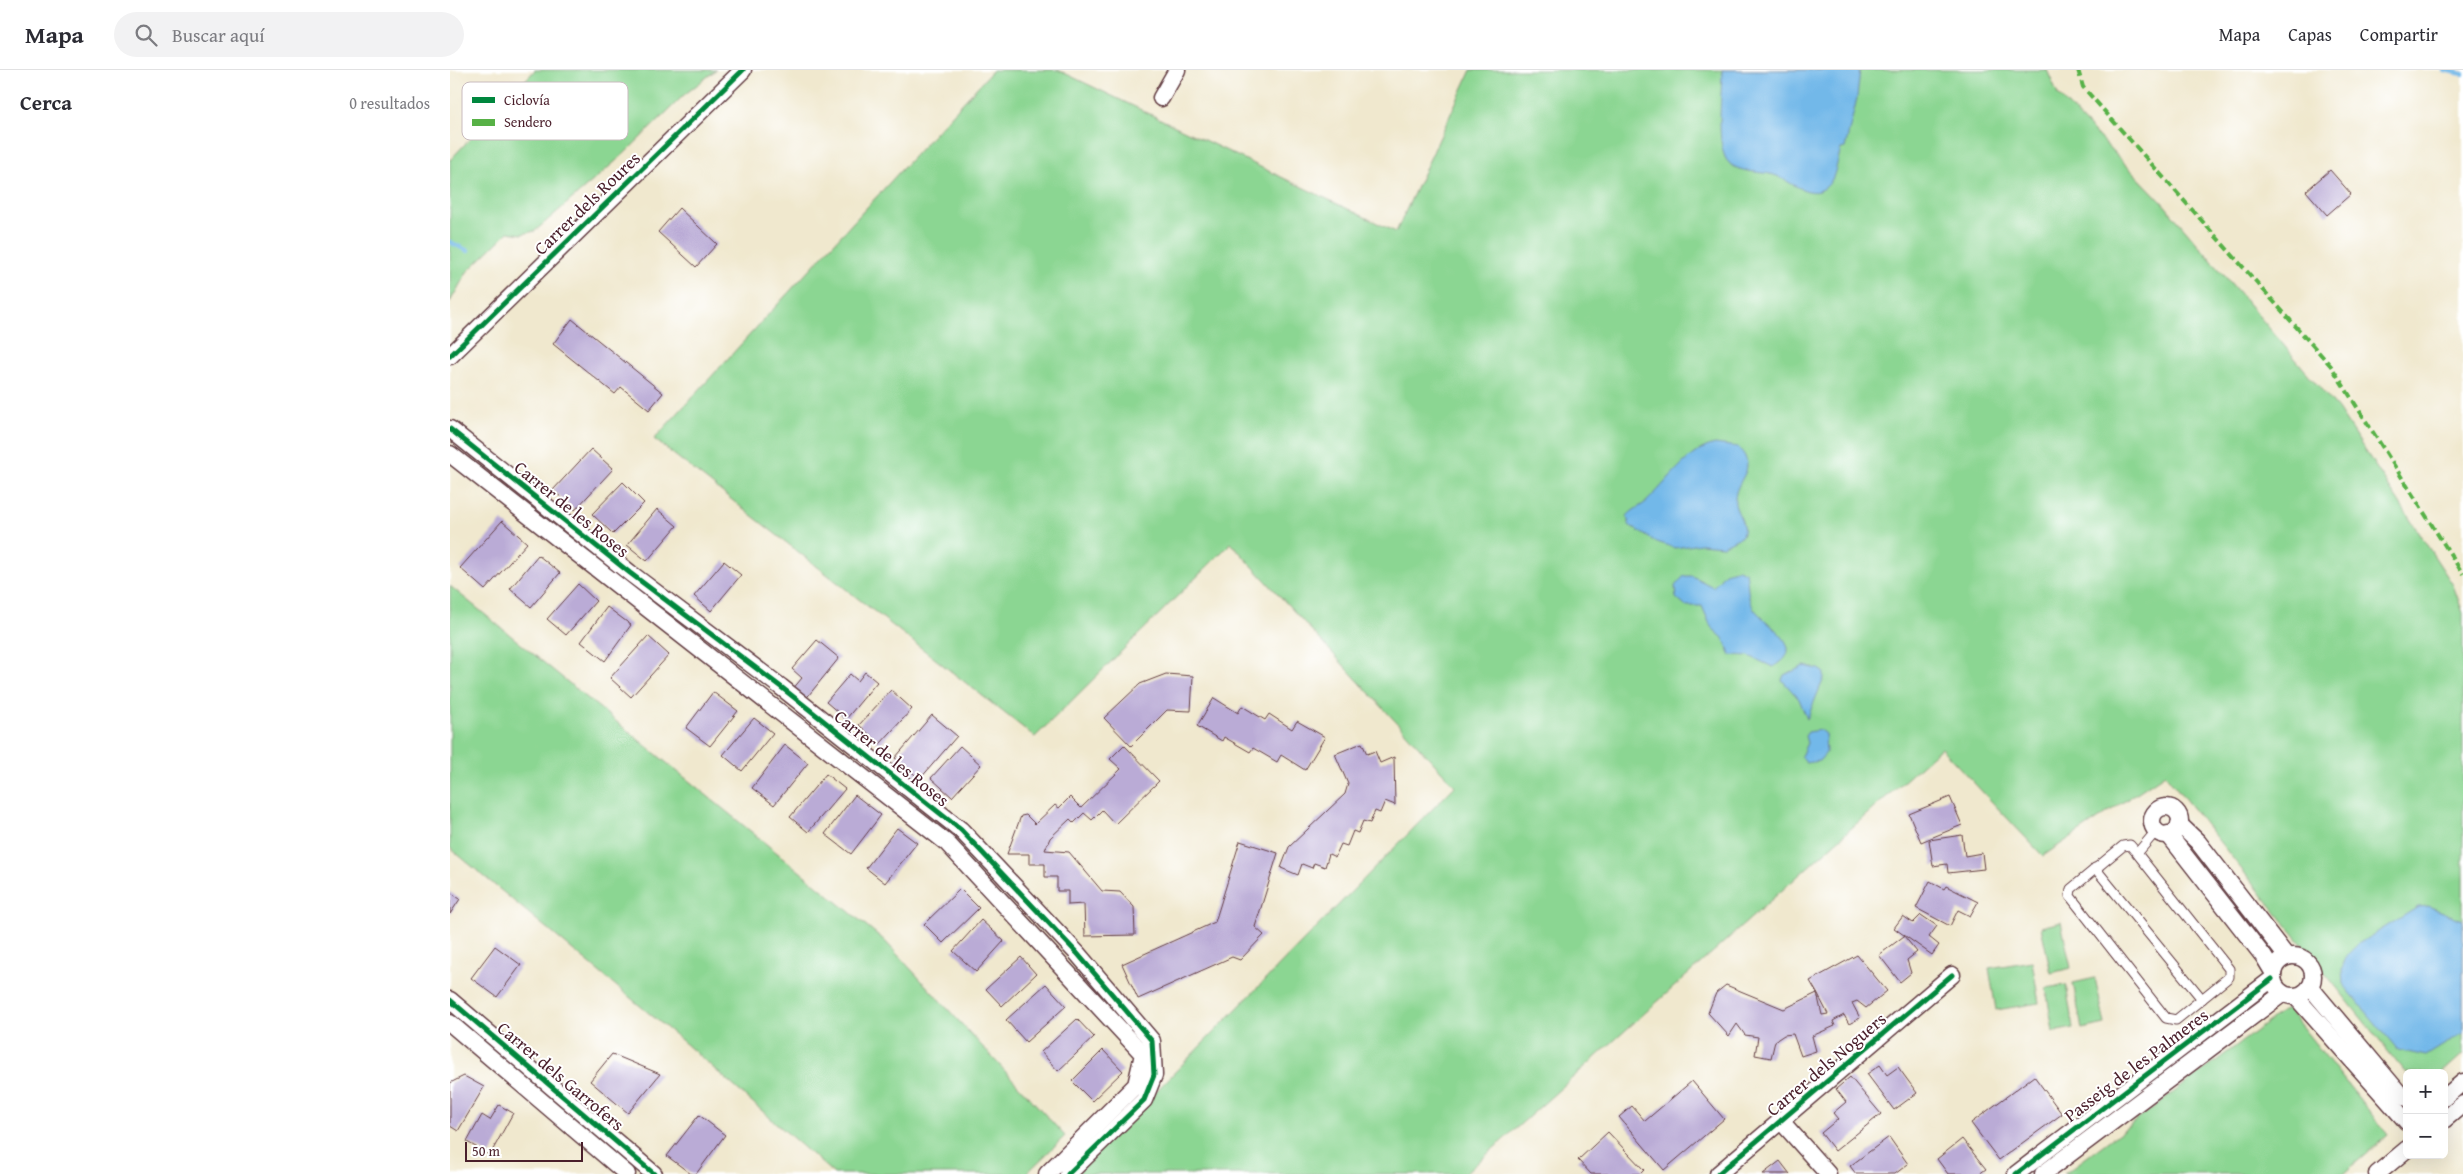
<!DOCTYPE html>
<html lang="es">
<meta charset="utf-8">
<style>
:root{--surface:#fff;--page:#f2f2f3;--text:#2b2b33;--muted:#7c7c81;--line:#e1e1e2}
body{margin:0;font-family:"Gentium Book Plus",serif;background:var(--page);color:var(--text)}
.controls{position:absolute;right:15px;bottom:15px;display:grid;overflow:hidden;border-radius:8px;box-shadow:0 5px 20px #0002}
.controls button{width:45px;height:45px;display:grid;place-items:center;padding:0;border:0;border-bottom:1px solid var(--line);background:var(--surface);color:var(--text);font:25px sans-serif}
.scale{position:absolute;left:15px;bottom:12px;width:118px;box-sizing:border-box;padding-left:5px;border:2px solid #4a1f2b;border-top:0;font-size:14px;line-height:18px;white-space:nowrap;color:#4a1f2b;-webkit-text-stroke:4px #fff;paint-order:stroke}
.list{margin:0;padding:0;list-style:none}
h2{display:flex;justify-content:space-between;align-items:center;height:65px;margin:0;padding:0 20px;font-size:21px}
h2 small{font-size:16px;font-weight:400;color:var(--muted)}
.icon{flex:none;width:28px;height:28px;fill:none;stroke:currentColor;stroke-width:2;stroke-linecap:round;stroke-linejoin:round}
.map{position:relative;flex:none;width:2013px;height:1104px;overflow:hidden}
header{display:flex;align-items:center;gap:30px;box-sizing:border-box;height:70px;padding:0 25px;background:var(--surface);border-bottom:1px solid var(--line)}
header strong{font-size:24px}
nav{display:flex;gap:28px;margin-inline-start:auto;font-size:18px}
.search{width:350px;height:45px;background:var(--page);display:flex;align-items:center;gap:12px;box-sizing:border-box;padding:0 18px;border-radius:28px;color:var(--muted);font-size:19px}
main{display:flex}
aside{flex:1;background:var(--surface)}
.map>svg:first-child{display:block}
</style>
<header>
<strong>Mapa</strong>
<div class="search"><svg class="icon" aria-label="search" viewBox="0 0 24 24"><circle cx="10" cy="10" r="6"/><path d="M15 15l6 6"/></svg>Buscar aquí</div>
<nav><a>Mapa</a><a>Capas</a><a>Compartir</a></nav>
</header>
<main>
<aside>
<h2>Cerca<small>0 resultados</small></h2>
<ul class="list">
</ul>
</aside>
<div class="map">
<svg width="2013" height="1104" viewBox="0 0 2013 1104">
<rect width="100%" height="100%" fill="#fff"/>
<filter id="ink" filterUnits="userSpaceOnUse"><feTurbulence type="fractalNoise" baseFrequency=".02" numOctaves="2"/><feDisplacementMap in="SourceGraphic" scale="10" xChannelSelector="R" yChannelSelector="G"/><feConvolveMatrix kernelMatrix="1 2 1 2 8 2 1 2 1" color-interpolation-filters="sRGB"/></filter>
<filter id="wash" filterUnits="userSpaceOnUse"><feTurbulence type="fractalNoise" baseFrequency=".0096" numOctaves="4" result="noise"/><feDisplacementMap in="SourceGraphic" scale="20" xChannelSelector="R" yChannelSelector="G"/><feGaussianBlur stdDeviation="1.12" result="paint"/><feColorMatrix in="noise" values="0 0 0 0 0 0 0 0 0 0 0 0 0 0 0 0 0 1.4 0 .05"/><feComposite in="paint" operator="in"/></filter>
<g filter="url(#wash)">
<rect width="100%" height="100%" fill="#f0e8ce"/>
<g fill="#8bd692" stroke="#6a7a5e">
<path d="M85 0H266L234 25 174 84 85 161 72 164 58 162 17 202 0 232V90Z"/>
<path d="M543 0H608L946 162 1021 0H1597L1608 25 1711 131 1888 339 2003 515 2013 543V984L1992 1003H1957V1005L1715 704 1593 786 1491 678 1015 1104H625L1005 716 781 473 585 667 204 369Z"/>
<path d="M0 516 434 870 615 1066 576 1104H384L236 974 0 778Z"/>
<path d="M1611 852 1621 898 1601 903 1591 857Z"/>
<path d="M1582 891 1589 933 1546 940 1539 898Z"/>
<path d="M1645 908 1655 954 1632 959 1623 913Z"/>
<path d="M1616 915 1623 958 1603 962 1596 918Z"/>
<path d="M1837 938 1938 1065 1893 1104H1614Z"/>
</g>
<g fill="#72b8e9" stroke="#5e6c8a">
<path d="M1272 0H1410L1407 28 1395 78 1391 79C1387 90 1386 109 1376 117 1361 130 1341 112 1327 106 1312 100 1283 105 1275 87 1266 66 1272 24 1272 0Z"/>
<path d="M1265 374 1288 377C1309 399 1287 407 1285 428 1283 442 1298 451 1292 466L1273 476 1251 474 1225 478 1204 471 1179 455 1177 446C1183 439 1190 437 1196 432 1218 412 1236 381 1265 374Z"/>
<path d="M1289 499 1296 503C1299 514 1296 527 1303 537 1314 555 1362 577 1323 597L1299 586 1281 585 1273 568 1261 557 1252 536H1235L1226 528 1225 516 1234 506H1242L1263 517 1275 503Z"/>
<path d="M1354 596 1369 599 1374 602V608L1357 649 1349 629 1332 610 1334 605Z"/>
<path d="M1370 660 1375 664 1376 683 1369 691 1356 693 1351 686 1357 673 1355 666 1358 662Z"/>
<path d="M1978 836 2013 850V963L1976 986 1948 980 1893 914 1892 898 1897 885 1908 874 1968 837Z"/>
</g>
<g fill="none" stroke-linecap="round" stroke-linejoin="round">
<g stroke="#72b8e9" stroke-width="4.5">
<path d="M1994 0 2013 4"/>
<path d="M0 172 18 181"/>
</g>
</g>
<g id="blocks">
<g fill="#baabd6" fill-rule="evenodd">
<path d="M1880 100 1901 124 1877 145 1856 121Z"/>
<path d="M229 138 267 174 246 197 208 162Z"/>
<path d="M122 249 213 323 199 340 171 317 165 324 103 274Z"/>
<path d="M141 379 163 399 125 440 103 420Z"/>
<path d="M173 412 194 433 163 464 142 444Z"/>
<path d="M207 439 227 456 197 491 177 475Z"/>
<path d="M52 451 77 473 35 520 10 498Z"/>
<path d="M88 485 110 503 81 537 60 519Z"/>
<path d="M274 491 291 505 261 541 244 526Z"/>
<path d="M128 514 146 531 116 565 97 549Z"/>
<path d="M157 537 181 555 155 591 131 572Z"/>
<path d="M198 566 219 585 181 627 160 608Z"/>
<path d="M367 570 389 588 354 631 342 620 352 608 342 599Z"/>
<path d="M415 602 427 612 396 649 376 632 400 604 408 611Z"/>
<path d="M716 604 743 606 741 641 717 640 681 676 654 648 690 614Z"/>
<path d="M441 620 462 639 430 674 409 655Z"/>
<path d="M263 622 288 641 260 676 236 658Z"/>
<path d="M764 628 788 643 792 636 815 650 819 644 842 659 847 651 875 667 855 700 831 685 827 692 803 678 800 682 774 667 772 671 747 656Z"/>
<path d="M482 645 507 666 470 709 445 688Z"/>
<path d="M304 648 323 663 292 701 273 685Z"/>
<path d="M912 673 917 684 925 681 930 693 944 687 945 735 935 731 930 743 925 741 920 753 913 751 908 763 903 761 897 776 891 774 885 787 879 784 875 797 864 793 862 798 852 794 848 805 831 798 839 777 895 724 898 714 885 684Z"/>
<path d="M335 675 358 693 324 735 302 718Z"/>
<path d="M674 675 709 711 665 754 652 740 642 750 634 743 624 753 620 749 600 768 595 780 619 782 652 821 670 822 684 837 685 865 635 866 634 834 618 835V821H607V807H595V794H579V784H557L571 746 576 745 585 754 605 735 609 738 620 727 631 738 671 699 660 689Z"/>
<path d="M510 676 531 695 502 727 481 708Z"/>
<path d="M376 704 395 719 358 762 340 747Z"/>
<path d="M405 725 431 745 401 784 375 764Z"/>
<path d="M1500 727 1512 755 1471 772 1459 744Z"/>
<path d="M447 758 467 773 435 813 416 798Z"/>
<path d="M1512 765 1515 786 1532 783 1534 799 1498 803 1497 794 1483 796 1479 770Z"/>
<path d="M790 771 828 783 805 857 814 865 790 890 782 887 688 929 672 894 765 852Z"/>
<path d="M1480 811 1494 819 1496 816 1528 832 1520 846 1508 840 1500 856 1466 838Z"/>
<path d="M510 819 529 838 493 873 474 854Z"/>
<path d="M0 822 10 829 0 844Z"/>
<path d="M1471 845 1487 856 1479 867 1489 875 1482 885 1444 858 1453 846 1463 853Z"/>
<path d="M531 850 554 871 526 902 503 881Z"/>
<path d="M1454 866 1467 882 1457 890 1461 903 1450 912 1429 885Z"/>
<path d="M45 876 71 895 47 927 21 908Z"/>
<path d="M1407 885 1437 921 1416 938 1407 931 1402 933 1410 948 1399 954 1394 945 1383 951 1385 956 1362 966 1366 981 1351 986 1343 964 1334 965 1325 971 1321 988 1305 985 1308 967 1295 965 1287 954 1279 966 1258 943 1266 923 1276 915 1334 939 1367 923 1360 911ZM1367 923 1378 944 1372 945Z"/>
<path d="M571 887 586 904 552 936 536 919Z"/>
<path d="M596 914 616 936 576 972 556 950Z"/>
<path d="M627 949 644 967 608 1001 591 982Z"/>
<path d="M653 980 673 1001 642 1031 622 1011Z"/>
<path d="M162 984 210 1004 178 1043 140 1011Z"/>
<path d="M1430 995 1437 1005 1448 997 1467 1023 1444 1040 1417 1004Z"/>
<path d="M14 1006 34 1017 8 1061 0 1056V1013Z"/>
<path d="M1584 1006 1612 1044 1549 1090 1521 1053Z"/>
<path d="M1400 1007 1431 1044 1385 1081 1371 1063 1388 1049 1383 1043 1396 1032 1386 1019Z"/>
<path d="M1242 1011 1274 1049 1214 1100 1169 1047 1182 1036 1195 1051Z"/>
<path d="M49 1035 63 1043 40 1085 17 1072 32 1045 40 1050Z"/>
<path d="M249 1045 275 1065 246 1104H241L217 1086Z"/>
<path d="M1158 1062 1194 1100 1190 1104H1141L1128 1090Z"/>
<path d="M1439 1067 1458 1094 1445 1104H1406L1400 1096Z"/>
<path d="M1512 1069 1536 1099 1529 1104H1498L1487 1089Z"/>
<path d="M1330 1091 1340 1104H1313Z"/>
</g>
</g>
</g>
<g filter="url(#ink)">
<use href="#blocks" fill-opacity="0" stroke="#633d43" stroke-width="1"/>
<g fill="none" stroke-linecap="round" stroke-linejoin="round">
<g stroke="#633d43" stroke-width="11">
<g id="lane">
<path d="M1686 782 1680 775 1673 776 1621 819 1620 826 1716 948 1726 950 1779 907V899L1686 782 1690 780 1707 760"/>
<path d="M1645 798 1752 929"/>
</g>
</g>
<g stroke="#633d43" stroke-width="19">
<g id="street">
<path d="M711 28 727 0"/>
<path d="M0 286 293 0"/>
<path d="M0 359 180 503 331 617 511 760 627 883 702 971 704 1005 694 1030 618 1104"/>
<path d="M0 384 497 773 693 984 686 1015 597 1104"/>
<circle cx="1716" cy="751" r="14"/>
<path d="M1729 754 1748 772 1837 887"/>
<path d="M1718 764 1814 887 1823 902"/>
<circle cx="1843" cy="906" r="20"/>
<path d="M1860 917 1949 1023 1957 1028"/>
<path d="M1846 927 1957 1052"/>
<path d="M0 930 204 1104"/>
<path d="M0 953 177 1104"/>
<path d="M1994 1028 2013 1012"/>
<path d="M1994 1050 2013 1034"/>
<path d="M1331 1051 1378 1104"/>
<path d="M1268 1104 1502 905"/>
<path d="M1566 1104 1822 909"/>
<path d="M1593 1104 1832 924"/>
<path d="M1927 1104 1957 1079"/>
</g>
</g>
<use href="#lane" stroke="#fff" stroke-width="9"/>
<use href="#street" stroke="#fff" stroke-width="16"/>
<path stroke="#57b146" stroke-width="4" stroke-dasharray="8 4" stroke-linecap="butt" d="M1628 0 1633 17 1881 296 2013 504"/>
<g stroke="#fff" stroke-width="8">
<g id="cycleway">
<path d="M0 286 293 0"/>
<path d="M0 359 180 503 331 617 511 760 627 883 702 971 704 1005 694 1030 618 1104"/>
<path d="M0 930 204 1104"/>
<path d="M1268 1104 1502 905"/>
<path d="M1566 1104 1822 909"/>
</g>
</g>
<use href="#cycleway" stroke="#00873e" stroke-width="5"/>
</g>
</g>
<g text-anchor="middle" dominant-baseline="central" stroke-width="4" stroke-linejoin="round" paint-order="stroke">
<g font-size="18" fill="#4a1f2b" stroke="#fff">
<text transform="translate(137 133) rotate(-44)">Carrer dels Roures</text>
<text transform="translate(122 439) rotate(39)">Carrer de les Roses</text>
<text transform="translate(442 688) rotate(39)">Carrer de les Roses</text>
<text transform="translate(1376 994) rotate(-40)">Carrer dels Noguers</text>
<text transform="translate(1686 995) rotate(-37)">Passeig de les Palmeres</text>
<text transform="translate(111 1006) rotate(40)">Carrer dels Garrofers</text>
</g>
</g>
<rect x="12" y="12" width="166" height="58" rx="8" fill="#fff" stroke="#c9bcbf" stroke-width="1"/>
<rect x="22" y="27" width="23" height="6" fill="#00873e"/>
<rect x="22" y="49" width="23" height="7" fill="#57b146"/>
<g font-size="14" fill="#4a1f2b">
<text x="54" y="35">Ciclovía</text>
<text x="54" y="57">Sendero</text>
</g>
</svg>
<div class="controls">
<button>+</button>
<button>−</button>
</div>
<div class="scale">50 m</div>
</div>
</main>
